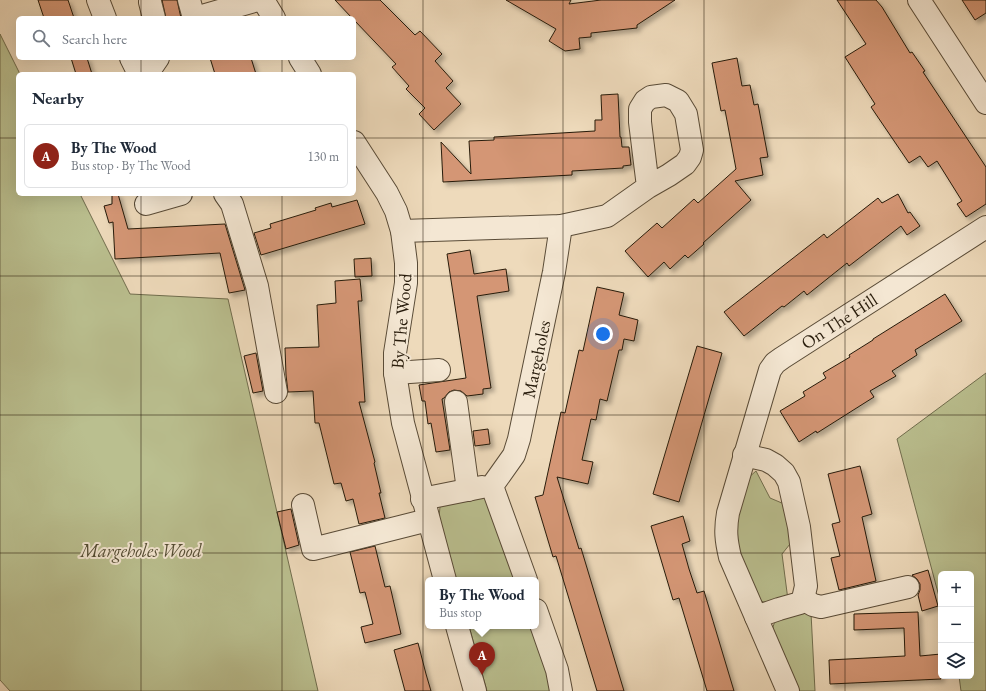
<!DOCTYPE html>
<meta charset="utf-8">
<style>
:root{--surface:#fff;--page:#f6f6f7;--text:#1f2937;--muted:#747a83;--line:#e0e1e3;--accent:#8f2418}
body{margin:0;font-family:"EB Garamond",serif;background:var(--page);color:var(--text)}
.controls{position:absolute;right:12px;bottom:12px;display:grid;overflow:hidden;border-radius:6px;box-shadow:0 4px 16px #0002}
.controls button{width:36px;height:36px;display:grid;place-items:center;padding:0;border:0;border-bottom:1px solid var(--line);background:var(--surface);color:var(--text);font:20px sans-serif}
.you{position:absolute;left:603px;top:334px;width:14px;height:14px;margin:-10px;border:3px solid #fff;border-radius:50%;background:#1a73e8;box-shadow:0 0 0 6px #1a73e833}
.badge{display:grid;place-items:center;width:26px;height:26px;border-radius:50%;background:var(--accent);color:#fff;font-size:13px;font-weight:700}
.pin{position:absolute;translate:-50% -33px;filter:drop-shadow(0 1px 2px #0008)}
.pin::after{content:'';position:absolute;top:21px;width:14px;height:12px;background:inherit;clip-path:polygon(0 0,100% 0,50% 100%)}
.popup{position:absolute;left:425px;top:577px;width:114px;height:52px;box-sizing:border-box;display:grid;place-content:center;border-radius:6px;background:var(--surface);filter:drop-shadow(0 1px 3px #0005);font-size:13px;white-space:nowrap;color:var(--muted)}
.popup b{font-size:15px;color:var(--text)}
.popup::after{content:'';position:absolute;left:50%;top:100%;margin-left:-8px;border:8px solid transparent;border-top-color:var(--surface)}
.list{margin:0;padding:0;list-style:none}
h2{display:flex;justify-content:space-between;align-items:center;height:52px;margin:0;padding:0 16px;font-size:17px}
h2 small{font-size:13px;font-weight:400;color:var(--muted)}
.list li{display:grid;grid-template-columns:26px 1fr auto;gap:12px;align-items:center;box-sizing:border-box;height:64px;margin:0 8px 8px;padding:0 8px;border:1px solid var(--line);border-radius:6px}
.list b{display:block;font-size:15px;white-space:nowrap}
.list p{margin:0;font-size:13px;white-space:nowrap;color:var(--muted)}
.list em{font-size:13px;font-style:normal;color:var(--muted)}
.icon{flex:none;width:22px;height:22px;fill:none;stroke:currentColor;stroke-width:2;stroke-linecap:round;stroke-linejoin:round}
.map{position:relative;flex:none;width:986px;height:691px;overflow:hidden}
.search{position:absolute;background:var(--surface);box-shadow:0 4px 16px #0002;left:16px;top:16px;width:340px;height:44px;display:flex;align-items:center;gap:10px;box-sizing:border-box;padding:0 14px;border-radius:6px;color:var(--muted);font-size:15px}
.panel{position:absolute;background:var(--surface);box-shadow:0 4px 16px #0002;left:16px;top:72px;width:340px;height:124px;border-radius:6px}
.map>svg:first-child{display:block}
</style>
<div class="map">
<svg width="986" height="691" viewBox="0 0 986 691">
<defs>
<filter id="shadow"><feDropShadow dx="3.5" dy="3.5" stdDeviation="2" flood-color="#0004"/></filter>
</defs>
<rect width="100%" height="100%" fill="#eedabb"/>
<filter id="stains"><feTurbulence type="fractalNoise" baseFrequency=".005" numOctaves="4"/><feColorMatrix values="0 0 0 0 .2 0 0 0 0 .09 0 0 0 0 .02 0 0 0 .5 -.17"/></filter>
<radialGradient id="worn" r=".72"><stop offset=".6" stop-color="#630" stop-opacity="0"/><stop offset="1" stop-color="#630" stop-opacity=".3"/></radialGradient>
<g fill="#babf8f" stroke="#706d4d">
<path d="M0 34 20 74H18V194H80L130 294 228 299 318 691H10L0 680Z"/>
<path d="M986 373V691H961L959 676H971V574H941V604L897 439Z"/>
<path d="M756 471 770 498 789 506 794 539 782 554 788 600 763 602 755 594 733 532 748 478Z"/>
<path d="M483 497 488 502 516 580H456L439 517 440 507 446 499Z"/>
<path d="M801 612 811 613 815 691H796L773 633V627L775 621Z"/>
<path d="M469 626H533L554 691H487Z"/>
</g>
<g fill="#d49674" stroke="#271b0b" filter="url(#shadow)">
<path d="M38 0H68L74 18H44Z"/>
<path d="M162 0H177L181 18H166Z"/>
<path d="M335 0H380L415 35 420 31 442 54 435 61 453 81 446 88 461 104 434 130 419 114 425 108 406 89 409 86 392 67 396 64 354 20V18H352Z"/>
<path d="M506 0H571L569 4 601 0H675L637 25V28L591 33V37L579 38 580 49 565 51 549 41 556 29Z"/>
<path d="M837 0H876L882 7 910 53 912 52 925 71 923 72 986 167V204L966 217 957 204 962 201 937 161 928 167 920 156 909 163 871 107 875 104 845 57 866 44Z"/>
<path d="M962 0H986V13L975 20Z"/>
<path d="M71 58H87L92 74H76Z"/>
<path d="M210 58H251L256 74H215Z"/>
<path d="M737 58 742 86 750 85 754 105 758 104 768 157 760 158 763 175 735 181 751 200 703 243 704 244 688 258 685 255 670 269 664 262 648 277 625 251 657 223 662 228 694 199 698 203 736 169 725 110 721 111 712 63Z"/>
<path d="M618 94 620 137H621L622 147H629L631 165 623 166V168L572 171V175L443 182 441 142 471 174 469 141 494 140V137L595 131V120H602L601 95Z"/>
<path d="M112 194H118L128 229 225 224 245 290 229 293 220 253 115 259 113 222 109 223 104 206 112 204Z"/>
<path d="M898 194 908 213 910 212 920 226 907 235 901 226 849 266 847 263 807 295 804 291 784 307 782 306 744 336 724 312 824 234 827 238 878 198 882 203Z"/>
<path d="M357 200 365 224 261 255 254 233 271 228 270 224 316 210 315 208 331 203 332 207Z"/>
<path d="M470 250 474 274 506 269 509 291 477 296 491 388 483 389V394L467 396 461 391 454 390 449 392 444 398 442 399 450 450 436 452 431 423 428 424 425 401H422L419 385 466 378 447 254Z"/>
<path d="M371 258 372 276 355 277 354 259Z"/>
<path d="M360 279 362 301H358L365 402H359L375 462 374 463 381 493H379L385 518 359 524 353 499 346 501 341 483 334 484 319 423H315L313 391 288 392 286 375 285 348 319 347 317 305 336 303 335 281Z"/>
<path d="M597 287 624 293 619 315 638 320 634 341 624 339 622 350H619L607 401 600 399 596 420 591 419 582 460 593 462 588 484 557 477 579 549 581 548 624 691H597L556 556 553 557 535 497 543 495 561 412 565 413 579 350 583 351Z"/>
<path d="M945 294 962 321 915 350 917 355 892 371 896 376 870 391 874 397 817 433 816 431 799 442 780 411 805 396 803 392 826 378 823 373 850 357 849 355 873 340V339Z"/>
<path d="M697 346 722 353 679 502 653 494Z"/>
<path d="M256 353 263 391 253 393 244 356Z"/>
<path d="M488 429 490 444 475 446 473 431Z"/>
<path d="M860 466 872 514 862 517 876 581 839 590 831 558 840 556 832 524 840 522 828 474Z"/>
<path d="M291 509 299 545 286 549 277 512Z"/>
<path d="M683 516 690 541 682 544 689 569 697 593 704 591 734 691H707L679 598 673 600 651 526Z"/>
<path d="M375 546 385 587 390 586 401 634 365 643 361 627 373 624 365 592 360 593 350 552Z"/>
<path d="M928 570 938 606 922 611 918 595 920 590V584L917 579 912 575Z"/>
<path d="M918 612 920 656 941 654V679L830 684 829 660 905 656 904 628 854 630V614Z"/>
<path d="M418 643 426 674 431 691H405L394 650Z"/>
</g>
<g fill="none" stroke-linecap="round" stroke-linejoin="round">
<g stroke="#594b37" stroke-width="24">
<g id="minor">
<path d="M98 0 105 18"/>
<path d="M189 0 194 18"/>
<path d="M263 0 274 18"/>
<path d="M919 0 986 103"/>
<path d="M150 2 154 18"/>
<path d="M195 18 258 0"/>
<path d="M131 58 139 74"/>
<path d="M300 58 310 74"/>
<path d="M147 74 158 58"/>
<path d="M354 142 387 193 396 211 402 231 406 263V283L395 353V373L403 423 445 580"/>
<path d="M225 194 232 204 257 286 276 392"/>
<path d="M146 204 181 194"/>
<path d="M402 231 561 226 607 216 648 187 669 175 685 164 690 157 692 150 686 114 678 101 666 95 651 97 645 101 640 109V122L648 187"/>
<path d="M395 373 439 370"/>
<path d="M456 402 468 490"/>
<path d="M744 455 766 460 775 465 784 473 789 482 799 527 806 586 803 599 800 603 779 609 756 617"/>
<path d="M422 499 482 487"/>
<path d="M303 505 313 549 428 520"/>
<path d="M526 580 492 486 514 455 519 439 554 272 561 226"/>
<path d="M803 599 813 605 821 607 908 587"/>
<path d="M536 610 557 670 561 691"/>
<path d="M457 626 475 691"/>
<path d="M788 691 730 557C726 540 725 530 728 513L770 370 775 363 782 358 986 227"/>
</g>
</g>
<use href="#minor" stroke="#f4e7d3" stroke-width="22"/>
</g>
<path fill="none" stroke="#271b0b" stroke-width="1" stroke-opacity="0.55" d="M141 0V18M282 0V18M423 0V691M563 0V691M704 0V691M845 0V691M141 58V74M282 58V74M0 138H18M354 138H986M141 194V691M282 194V691M0 276H986M0 415H986M0 553H986"/>
<g text-anchor="middle" dominant-baseline="central" stroke-width="4" stroke-linejoin="round" paint-order="stroke">
<g font-size="18" fill="#271b0b" stroke="#f4e7d3">
<text transform="translate(401 321) rotate(-85)">By The Wood</text>
<text transform="translate(839 321) rotate(-33)">On The Hill</text>
<text transform="translate(536 359) rotate(-78)">Margeholes</text>
</g>
<g font-size="18" font-style="italic" fill="#534c33" stroke="#f4e7d3">
<text x="141" y="550">Margeholes Wood</text>
</g>
</g>
<rect width="100%" height="100%" filter="url(#stains)"/>
<rect width="100%" height="100%" fill="url(#worn)"/>
</svg>
<div class="controls">
<button>+</button>
<button>−</button>
<button><svg class="icon" aria-label="layers" viewBox="0 0 24 24"><path d="M12 4l9 5-9 5-9-5zM3 14l9 5 9-5"/></svg></button>
</div>
<div class="you"></div>
<div class="pin badge" style="left:482px;top:675px">A</div>
<div class="popup"><b>By The Wood</b>Bus stop</div>
<div class="search"><svg class="icon" aria-label="search" viewBox="0 0 24 24"><circle cx="10" cy="10" r="6"/><path d="M15 15l6 6"/></svg>Search here</div>
<section class="panel">
<h2>Nearby<small></small></h2>
<ul class="list">
<li><span class="badge">A</span><div><b>By The Wood</b><p>Bus stop · By The Wood</p></div><em>130 m</em></li>
</ul>
</section>
</div>
